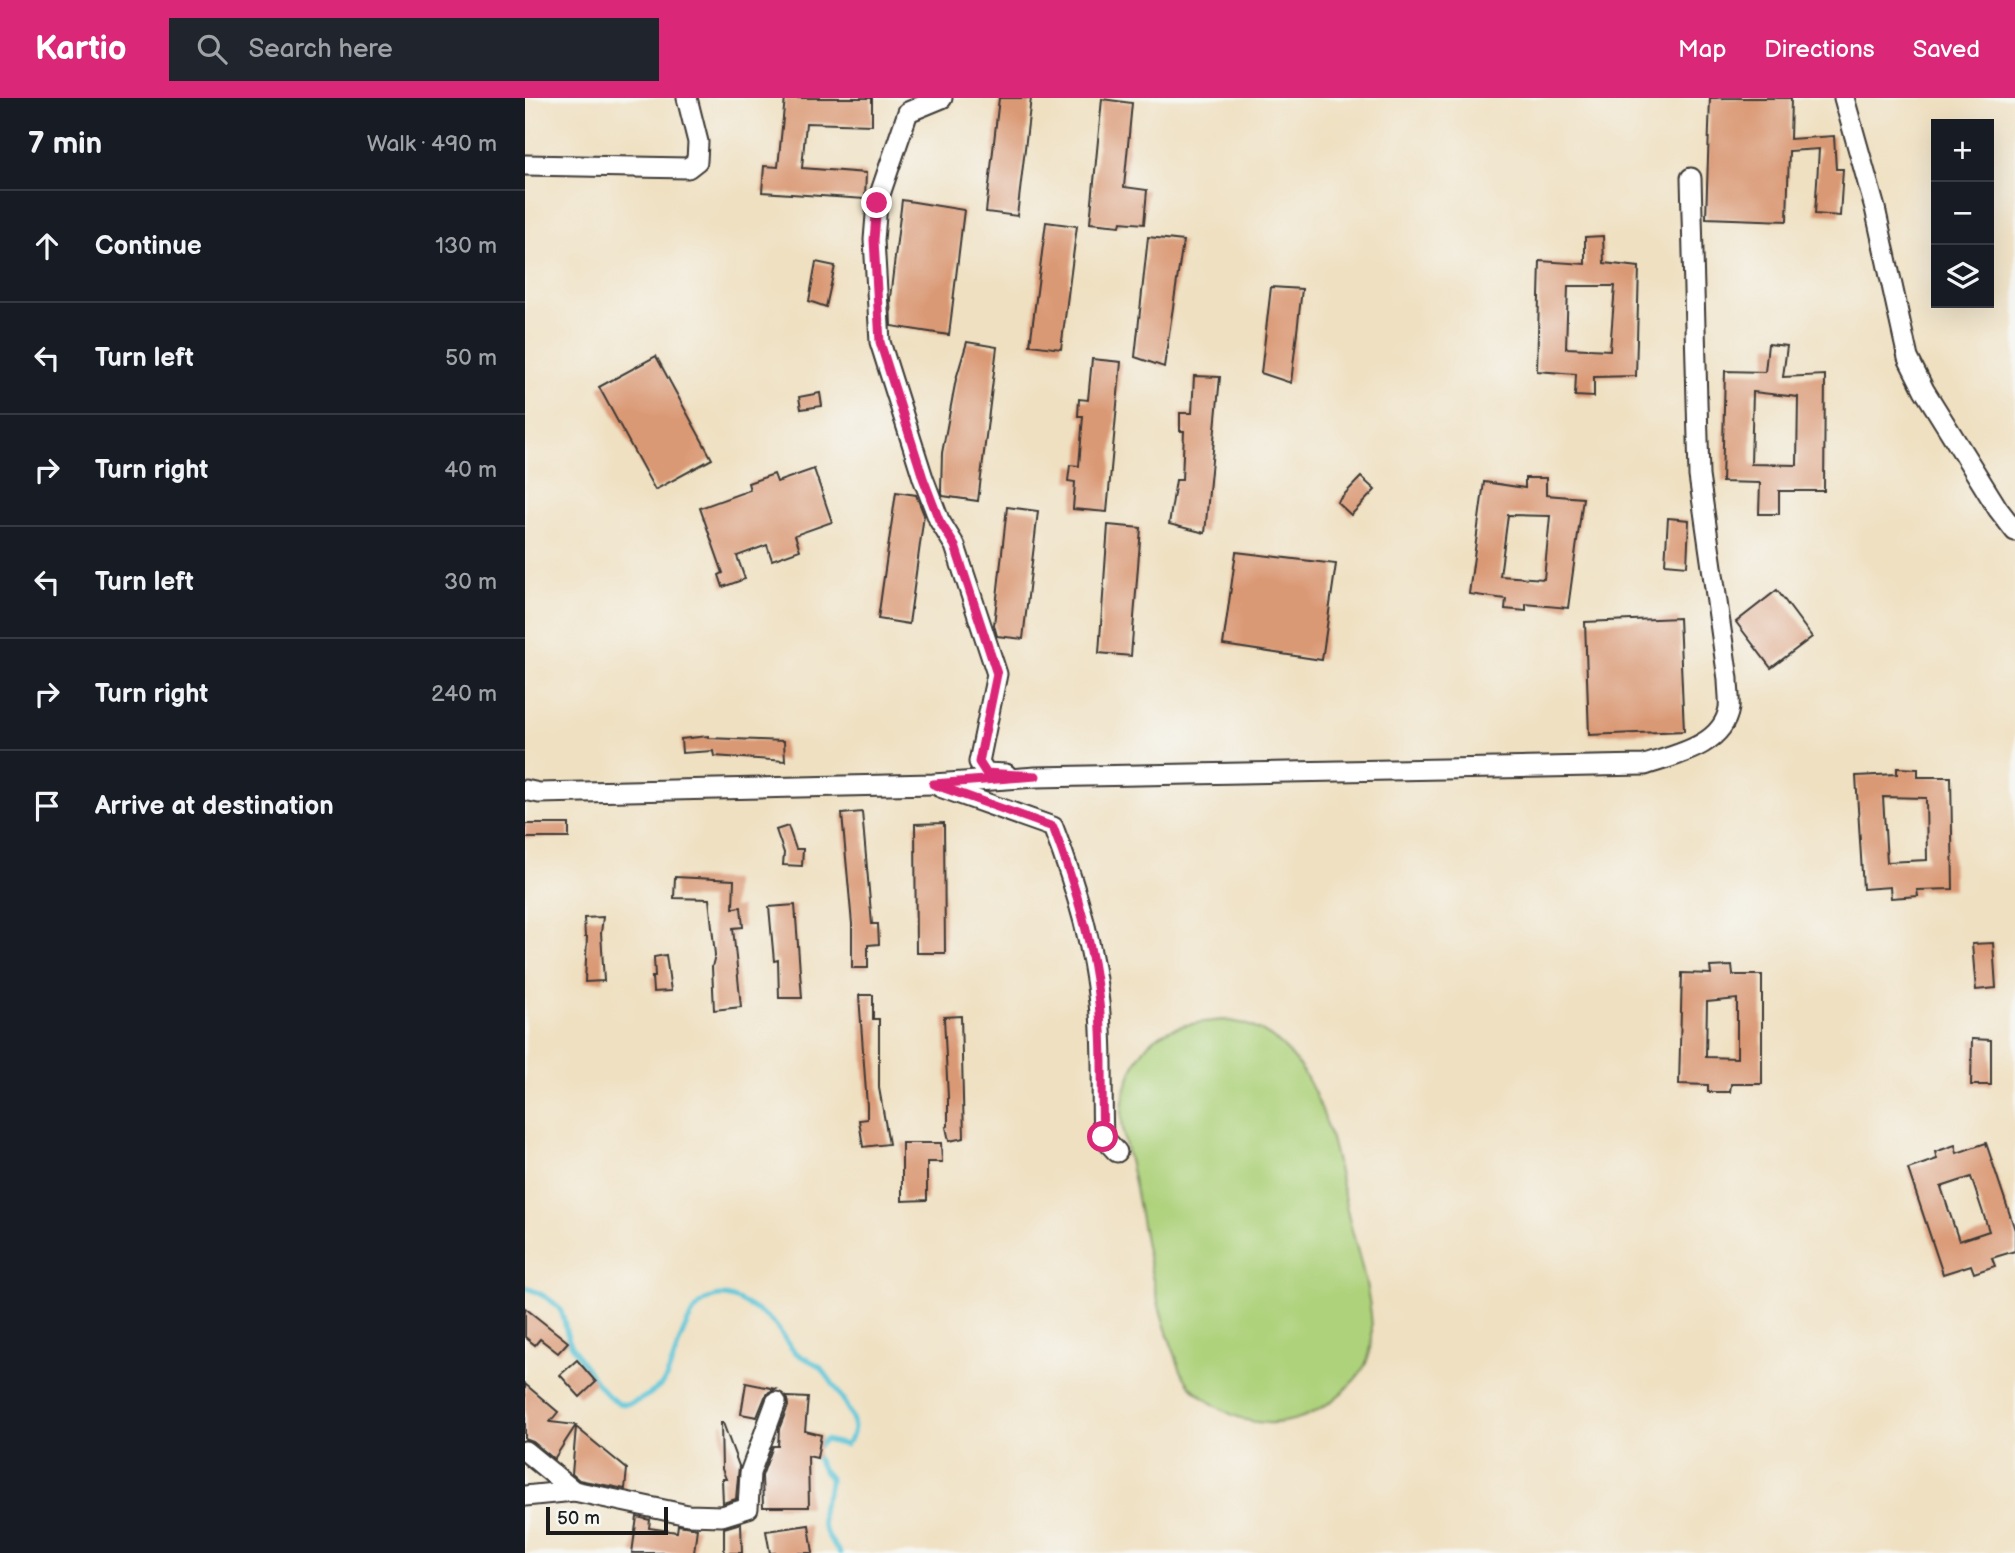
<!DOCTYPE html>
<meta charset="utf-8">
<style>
:root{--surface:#171b24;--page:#20242c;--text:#f1f3f6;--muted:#9ea1a6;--line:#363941;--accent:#db2777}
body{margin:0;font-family:"Balsamiq Sans",sans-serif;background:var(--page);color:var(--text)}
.controls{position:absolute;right:21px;top:21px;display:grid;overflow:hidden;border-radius:0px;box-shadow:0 7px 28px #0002}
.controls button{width:63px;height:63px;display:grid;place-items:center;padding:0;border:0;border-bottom:2px solid var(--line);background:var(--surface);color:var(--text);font:35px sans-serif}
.scale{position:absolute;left:21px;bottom:18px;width:122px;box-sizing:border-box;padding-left:7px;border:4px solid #1c1c1c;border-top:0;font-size:19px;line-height:24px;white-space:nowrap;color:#1c1c1c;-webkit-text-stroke:5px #f6f6f2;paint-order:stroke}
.stop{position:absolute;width:21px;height:21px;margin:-16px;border:5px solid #db2777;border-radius:50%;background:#fff}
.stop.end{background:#db2777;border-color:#fff;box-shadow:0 2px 7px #0008}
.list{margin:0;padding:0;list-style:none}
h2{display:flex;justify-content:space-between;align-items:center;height:91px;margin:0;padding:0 28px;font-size:30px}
h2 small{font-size:23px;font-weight:400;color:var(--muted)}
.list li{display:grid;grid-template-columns:46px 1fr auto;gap:21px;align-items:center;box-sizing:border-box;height:112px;padding:0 28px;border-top:2px solid var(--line)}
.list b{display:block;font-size:26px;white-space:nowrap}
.list em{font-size:23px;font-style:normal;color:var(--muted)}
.icon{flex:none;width:38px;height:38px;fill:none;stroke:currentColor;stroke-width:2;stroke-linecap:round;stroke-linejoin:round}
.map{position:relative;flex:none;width:1490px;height:1455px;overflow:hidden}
header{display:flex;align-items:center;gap:42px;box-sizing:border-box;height:98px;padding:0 35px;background:var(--accent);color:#fff}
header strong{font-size:33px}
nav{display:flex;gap:38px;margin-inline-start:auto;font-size:24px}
.search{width:490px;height:63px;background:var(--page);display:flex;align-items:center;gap:18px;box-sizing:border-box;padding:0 24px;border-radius:0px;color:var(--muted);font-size:26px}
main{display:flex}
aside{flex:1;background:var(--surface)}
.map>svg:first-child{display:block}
</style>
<header>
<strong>Kartio</strong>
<div class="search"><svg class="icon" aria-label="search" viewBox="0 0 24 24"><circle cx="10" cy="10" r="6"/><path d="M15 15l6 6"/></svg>Search here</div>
<nav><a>Map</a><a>Directions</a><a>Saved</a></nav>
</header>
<main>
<aside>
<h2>7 min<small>Walk · 490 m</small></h2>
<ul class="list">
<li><svg class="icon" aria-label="ahead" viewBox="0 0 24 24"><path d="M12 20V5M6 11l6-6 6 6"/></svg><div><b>Continue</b></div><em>130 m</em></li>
<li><svg class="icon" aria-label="left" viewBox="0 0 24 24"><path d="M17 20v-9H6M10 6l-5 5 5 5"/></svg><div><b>Turn left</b></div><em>50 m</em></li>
<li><svg class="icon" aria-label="right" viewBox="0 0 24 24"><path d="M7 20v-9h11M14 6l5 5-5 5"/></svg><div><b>Turn right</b></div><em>40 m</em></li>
<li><svg class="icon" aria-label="left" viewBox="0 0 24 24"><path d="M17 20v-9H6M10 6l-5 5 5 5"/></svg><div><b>Turn left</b></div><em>30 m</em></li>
<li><svg class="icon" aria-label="right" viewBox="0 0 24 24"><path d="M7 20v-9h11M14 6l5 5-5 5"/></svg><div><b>Turn right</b></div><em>240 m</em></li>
<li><svg class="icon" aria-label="arrive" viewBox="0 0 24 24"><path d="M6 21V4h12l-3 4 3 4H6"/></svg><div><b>Arrive at destination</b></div></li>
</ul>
</aside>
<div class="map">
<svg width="1490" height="1455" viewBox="0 0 1490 1455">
<rect width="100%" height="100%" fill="#f6f6f2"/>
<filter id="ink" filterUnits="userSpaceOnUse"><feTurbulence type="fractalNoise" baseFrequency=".0143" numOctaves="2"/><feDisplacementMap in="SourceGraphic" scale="14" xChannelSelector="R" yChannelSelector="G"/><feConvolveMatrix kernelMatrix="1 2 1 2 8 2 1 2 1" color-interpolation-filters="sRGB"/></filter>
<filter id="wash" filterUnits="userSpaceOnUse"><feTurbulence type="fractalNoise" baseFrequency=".00686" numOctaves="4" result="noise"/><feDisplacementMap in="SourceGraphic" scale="28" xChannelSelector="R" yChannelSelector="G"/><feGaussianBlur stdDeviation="1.57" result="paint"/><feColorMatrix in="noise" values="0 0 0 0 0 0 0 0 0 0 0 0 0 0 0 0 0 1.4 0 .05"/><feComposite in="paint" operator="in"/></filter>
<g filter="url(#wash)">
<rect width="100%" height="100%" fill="#efe0c1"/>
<path fill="#aed27b" stroke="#65774c" stroke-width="2" d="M698 922C730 925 754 939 773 966 805 1011 812 1068 824 1121 834 1159 848 1201 847 1240 846 1254 841 1269 832 1279 797 1320 746 1341 696 1311 684 1304 672 1296 663 1285 657 1277 653 1266 650 1256 628 1202 621 1143 609 1086 605 1062 596 1038 597 1013 598 992 609 961 624 945 642 927 674 924 698 922Z"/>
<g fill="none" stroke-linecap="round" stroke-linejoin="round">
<path stroke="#5bc4d6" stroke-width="5" d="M0 1189C11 1194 24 1199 32 1208 41 1217 39 1231 44 1242 51 1257 78 1298 93 1305 101 1308 111 1304 118 1300 125 1296 135 1290 139 1284 153 1260 160 1195 199 1198 211 1198 241 1217 249 1226 257 1234 260 1244 268 1252 275 1260 287 1262 295 1269 304 1279 329 1316 329 1329 329 1337 325 1342 320 1347L300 1342 288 1352 297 1371 305 1380C306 1391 300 1398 298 1408 293 1427 304 1441 315 1455"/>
</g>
<g id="blocks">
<g fill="#da9975" fill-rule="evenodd">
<path d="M260 0H347V27L281 25 277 70 341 75 340 101 237 94 239 68 253 69Z"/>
<path d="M474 0H506L492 118 461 114Z"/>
<path d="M1185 0H1266L1265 41 1309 38 1311 71H1318L1315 118 1290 116 1294 51 1264 53 1262 123 1181 120Z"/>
<path d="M577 1 607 5 599 89 622 92 619 126 596 124 595 128 565 125Z"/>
<path d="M377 102 439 112 424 237 366 228 365 200Z"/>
<path d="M521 124 552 128 536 251 505 247Z"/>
<path d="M1078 138 1079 165 1114 169 1111 278 1069 279V299L1050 298 1051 276 1012 273 1015 163 1060 166V139ZM1043 188H1090L1085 252 1041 250Z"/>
<path d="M623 139 658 143 639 269 610 259Z"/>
<path d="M291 164 310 168 301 209 284 203Z"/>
<path d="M746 189 777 191 766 285 736 275Z"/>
<path d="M442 244 472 249 453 403 418 398 416 393 417 355 431 281Z"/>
<path d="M1243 246 1262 248 1258 279 1300 277 1299 393H1254V416H1234L1235 385 1197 384 1200 273 1240 274ZM1228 294 1273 299 1272 367 1226 366Z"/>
<path d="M131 258 187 361 130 392 74 289Z"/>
<path d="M567 261 596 264 582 414 548 411 550 384 543 383 545 367 554 368 558 318H553L554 301 563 302Z"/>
<path d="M669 278 695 279 680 435 644 426 651 382H657L659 333H655V315H667Z"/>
<path d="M295 295 297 308 276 311 274 299Z"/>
<path d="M289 371 307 424 270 437 275 452 247 462 242 447 212 458 220 481 198 489 194 477 198 475 175 410 225 392 223 385 249 376 252 384Z"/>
<path d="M836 379 850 392 826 417 812 404Z"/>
<path d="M1000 380H1021V397L1058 400 1043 510 1001 506V513L980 511 981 501 944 496 959 384 1000 390ZM983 417 1025 418 1019 481 975 478Z"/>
<path d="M371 394 391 397 399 417 384 526 353 521Z"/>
<path d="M482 409 513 413 498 541 472 538 469 527Z"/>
<path d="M1143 420 1164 422 1162 468 1140 466Z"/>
<path d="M583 427 616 430 606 558 574 555Z"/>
<path d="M711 454 811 466 797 562 698 547Z"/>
<path d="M1252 492 1287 539 1246 570 1211 524Z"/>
<path d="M1154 520 1159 633 1064 637 1060 524Z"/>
<path d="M183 638V640L259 643 260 663 189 658 188 653 157 655 156 641Z"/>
<path d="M1372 670 1393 671V679H1426L1428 791 1392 792 1393 798 1366 800 1365 789 1338 791 1331 678 1372 676ZM1358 699 1401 700 1402 762 1362 764Z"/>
<path d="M337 714 347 826H353L354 846 343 847V870H327V826L317 716Z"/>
<path d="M419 725 420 855H391L390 726Z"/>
<rect x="0" y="726" width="44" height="14"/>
<path d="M263 728 271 751H278L277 768 258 767 259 755 251 732Z"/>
<path d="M150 779 209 782 208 810 216 809 218 829 208 830 216 909 189 912 187 869 190 857 184 801 149 800Z"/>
<path d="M270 807 277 900H254L253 862 249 863 244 809Z"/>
<path d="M78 819 76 835 79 883 60 884 62 839H60L59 820Z"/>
<path d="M1468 845 1471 890 1451 892 1447 846Z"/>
<path d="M141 857 146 893 128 894 127 879H130L129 859Z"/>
<path d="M1207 868 1208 877H1237V986H1206L1205 994H1183V987L1154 986 1157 875 1186 876 1185 869ZM1212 901V960L1181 959 1182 904Z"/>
<path d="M334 897H348V921H354V990L364 1046 338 1049 334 1022 342 1021V1008Z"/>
<path d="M436 918 439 1040 424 1043 421 1029 423 1028V1000L419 919Z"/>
<path d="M1447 941 1466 942V987H1446Z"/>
<path d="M377 1045H416L417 1064H402V1102L377 1103Z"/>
<path d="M1461 1045 1490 1132V1153L1467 1160 1470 1168 1449 1175 1446 1167 1418 1176 1383 1071 1412 1061 1410 1054 1430 1047 1432 1055ZM1446 1079 1464 1133 1434 1143 1416 1089Z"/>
<path d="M0 1210 43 1244 33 1255 15 1241 10 1247 0 1239Z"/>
<path d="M52 1262 71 1284 55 1299 35 1277Z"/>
<path d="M221 1285 251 1291 244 1294 240 1299 232 1319 216 1316Z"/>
<path d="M0 1286 33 1314 25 1324 51 1327 29 1361 8 1344 0 1341Z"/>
<path d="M262 1299 283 1300 280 1333 296 1337 292 1360 283 1358 284 1409H238L237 1378 248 1348H253L254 1331 263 1308Z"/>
<path d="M196 1325H198L214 1368 211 1401 198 1405 197 1381H201L197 1371Z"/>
<path d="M51 1329 102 1371 100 1391 54 1382 47 1376Z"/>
<path d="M112 1419 125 1422 124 1430 152 1434 153 1427 172 1430 169 1455H107Z"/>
<path d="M216 1425 217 1455H199V1430Z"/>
<path d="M284 1427 288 1455H245L241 1433Z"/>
</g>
</g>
</g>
<g filter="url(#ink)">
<use href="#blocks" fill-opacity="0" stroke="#3c3935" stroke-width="2"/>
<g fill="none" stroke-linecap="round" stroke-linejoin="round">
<g stroke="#3c3935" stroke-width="23">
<g id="minor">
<path d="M417 0 383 14 352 105 349 142 355 244 398 380 414 422 430 448 472 576 454 664 461 675 481 676"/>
<path d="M1319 0 1350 110 1383 260 1399 292 1473 411 1490 433"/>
<path d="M0 67 163 70 172 63 173 44 162 0"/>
<path d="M415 689 528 729C550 786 568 844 574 905 579 949 576 994 578 1039L592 1054"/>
<path d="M0 692 14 695 408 686 511 679 1120 667C1150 657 1198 648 1204 610 1205 601 1203 591 1203 581L1174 378 1166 80"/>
<path d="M0 1353 49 1393"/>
<path d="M0 1398 49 1393 163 1417 197 1418 223 1410 225 1375 251 1304"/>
</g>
</g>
<use href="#minor" stroke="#fff" stroke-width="19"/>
</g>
</g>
<g fill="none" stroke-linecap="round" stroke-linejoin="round" filter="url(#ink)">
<path stroke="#db2777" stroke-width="9" d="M352 105 349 142 355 244 398 380 414 422 430 448 472 576 454 664 461 675 511 678 408 686 528 729C550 786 568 844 574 905 579 949 576 994 578 1039"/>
</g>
</svg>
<div class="controls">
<button>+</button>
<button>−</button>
<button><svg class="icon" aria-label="layers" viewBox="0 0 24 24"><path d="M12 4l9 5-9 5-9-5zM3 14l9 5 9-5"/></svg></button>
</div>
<div class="scale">50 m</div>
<div class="stop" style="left:578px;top:1039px"></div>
<div class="stop end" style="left:352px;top:105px"></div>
</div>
</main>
